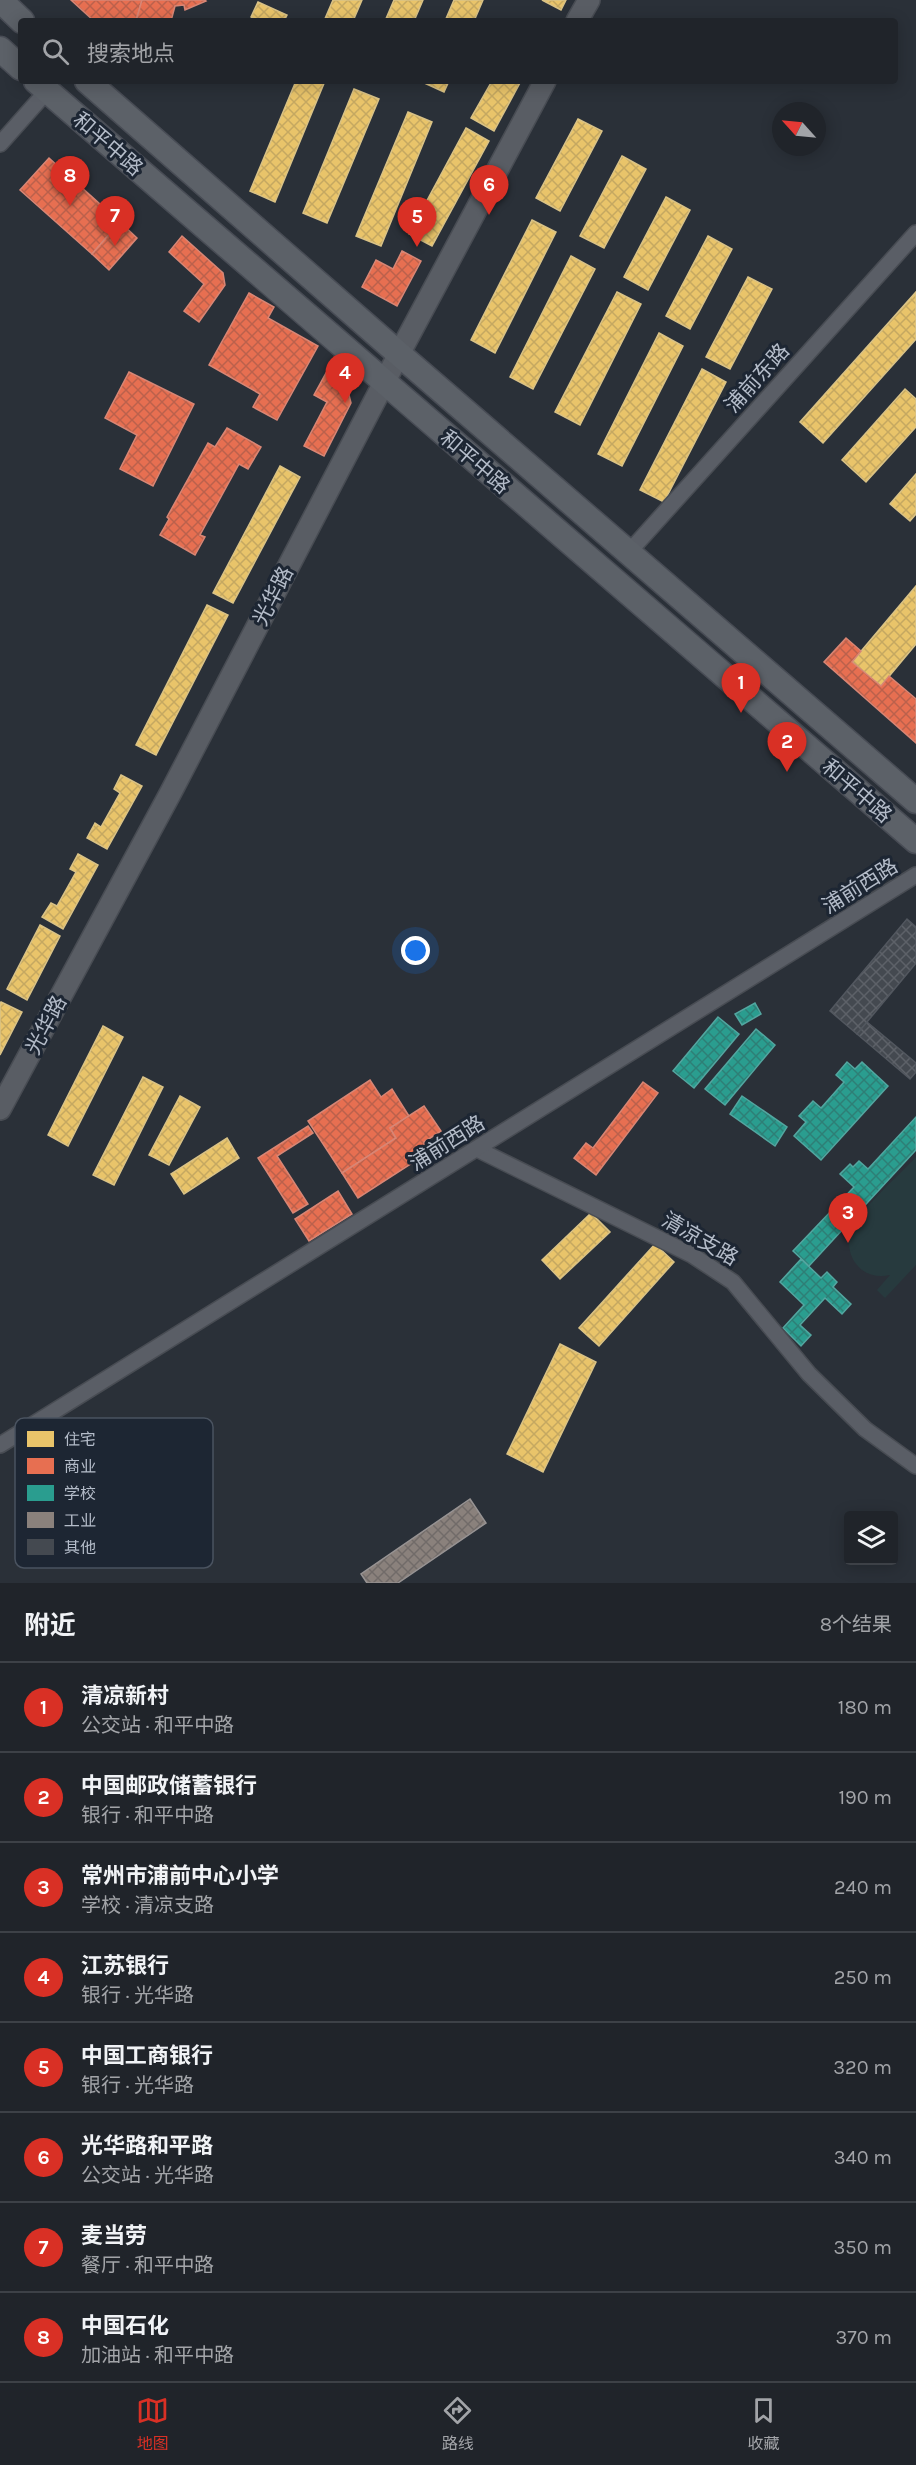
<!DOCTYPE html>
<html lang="zh">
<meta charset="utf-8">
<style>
:root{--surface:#20242a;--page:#282c32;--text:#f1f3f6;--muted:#a2a4a8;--line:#3d4147;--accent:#d93025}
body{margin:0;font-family:Karla,"Noto Sans SC",sans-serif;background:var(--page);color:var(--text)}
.controls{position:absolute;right:18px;bottom:18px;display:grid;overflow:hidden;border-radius:6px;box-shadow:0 3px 15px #0003}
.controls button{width:54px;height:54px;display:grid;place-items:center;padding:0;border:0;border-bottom:2px solid var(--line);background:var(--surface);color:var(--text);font:30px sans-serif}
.compass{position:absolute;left:772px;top:102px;width:54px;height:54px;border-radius:50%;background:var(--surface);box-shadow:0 3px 15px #0003;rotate:297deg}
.you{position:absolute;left:416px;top:951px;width:21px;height:21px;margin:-15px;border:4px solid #fff;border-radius:50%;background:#1a73e8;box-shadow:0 0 0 9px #1a73e833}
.badge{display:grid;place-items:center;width:39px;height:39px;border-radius:50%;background:var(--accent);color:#fff;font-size:20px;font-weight:700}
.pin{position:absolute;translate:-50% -50px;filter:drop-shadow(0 2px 3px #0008)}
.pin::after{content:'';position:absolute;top:32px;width:21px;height:18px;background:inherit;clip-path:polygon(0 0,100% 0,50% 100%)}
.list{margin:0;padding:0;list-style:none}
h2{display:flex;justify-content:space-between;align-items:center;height:78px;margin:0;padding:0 24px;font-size:26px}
h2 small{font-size:20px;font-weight:400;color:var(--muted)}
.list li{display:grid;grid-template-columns:39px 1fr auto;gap:18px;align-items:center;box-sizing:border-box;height:90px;padding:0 24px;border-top:2px solid var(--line)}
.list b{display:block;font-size:22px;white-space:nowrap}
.list p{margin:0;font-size:20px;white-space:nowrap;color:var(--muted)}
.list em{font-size:20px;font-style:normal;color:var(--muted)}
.icon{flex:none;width:33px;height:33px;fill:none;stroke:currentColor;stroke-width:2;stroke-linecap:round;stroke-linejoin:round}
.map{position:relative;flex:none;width:916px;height:1583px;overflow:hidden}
.search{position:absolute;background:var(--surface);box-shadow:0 3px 15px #0003;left:18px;right:18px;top:18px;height:66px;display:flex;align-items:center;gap:15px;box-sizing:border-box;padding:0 21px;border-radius:6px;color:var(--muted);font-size:22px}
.sheet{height:798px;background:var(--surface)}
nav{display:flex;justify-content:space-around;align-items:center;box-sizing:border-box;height:84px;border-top:2px solid var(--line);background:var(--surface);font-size:16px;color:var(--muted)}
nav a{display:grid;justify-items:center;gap:3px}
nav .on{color:var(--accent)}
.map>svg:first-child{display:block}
</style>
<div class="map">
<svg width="916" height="1583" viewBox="0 0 916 1583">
<defs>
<pattern id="homes-cross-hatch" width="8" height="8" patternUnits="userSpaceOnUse" patternTransform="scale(1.5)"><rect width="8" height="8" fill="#e9c46a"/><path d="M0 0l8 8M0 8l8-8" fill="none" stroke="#c5a861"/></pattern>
<pattern id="shops-cross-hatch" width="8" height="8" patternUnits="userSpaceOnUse" patternTransform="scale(1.5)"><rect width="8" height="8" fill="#e76f51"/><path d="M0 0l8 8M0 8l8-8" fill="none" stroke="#bb614c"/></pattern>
<pattern id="schools-cross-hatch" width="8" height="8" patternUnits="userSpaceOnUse" patternTransform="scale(1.5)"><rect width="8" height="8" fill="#2a9d8f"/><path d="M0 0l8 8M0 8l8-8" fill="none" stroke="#2e7f76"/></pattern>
<pattern id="industry-cross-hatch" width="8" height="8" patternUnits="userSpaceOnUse" patternTransform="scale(1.5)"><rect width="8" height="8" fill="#8a817c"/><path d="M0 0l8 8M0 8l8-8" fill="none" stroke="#716b69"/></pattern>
<pattern id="building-cross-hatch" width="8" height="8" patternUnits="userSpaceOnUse" patternTransform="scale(1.5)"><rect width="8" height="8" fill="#444950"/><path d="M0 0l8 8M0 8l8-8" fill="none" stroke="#5d6168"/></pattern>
</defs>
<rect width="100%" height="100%" fill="#2a3038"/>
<path fill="#273a3e" d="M916 1157V1265L885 1298 877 1290 890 1275C878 1278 865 1275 857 1265 849 1256 847 1241 851 1230 859 1211 900 1174 916 1157Z"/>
<g fill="url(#homes-cross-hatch)" stroke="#d9c286" stroke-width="1.5">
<path d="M333 0H362L353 21H324Z"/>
<path d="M394 0H423L414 21H385Z"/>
<path d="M454 0H483L474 21H445Z"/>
<path d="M542 0H566L561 10Z"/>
<path d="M258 2 287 15 284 21H258L251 17Z"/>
<path d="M296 81H325L275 202 250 191Z"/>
<path d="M420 81H449L444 92Z"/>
<path d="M492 81H521L494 131 471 118Z"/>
<path d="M354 89 379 99 327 223 303 213Z"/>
<path d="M408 112 432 122 381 246 356 236Z"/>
<path d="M578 119 602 131 560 211 536 198Z"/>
<path d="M466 128 489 141 432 246 409 234Z"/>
<path d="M622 156 646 169 604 248 580 236Z"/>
<path d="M666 197 690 210 648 290 624 277Z"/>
<path d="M532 220 556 232 495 353 471 340Z"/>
<path d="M708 236 732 249 690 329 666 316Z"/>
<path d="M571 256 595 269 533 389 510 377Z"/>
<path d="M748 277 772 289 730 369 706 357Z"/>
<path d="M617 292 641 304 580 425 555 412Z"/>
<path d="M916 292V339L823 443 800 422Z"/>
<path d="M659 333 683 346 622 466 598 454Z"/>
<path d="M702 369 726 382 664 502 640 490Z"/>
<path d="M905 389 916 399V427L866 482 842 460Z"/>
<path d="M280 466 300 477 233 603 213 593Z"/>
<path d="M916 474V514L910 521 890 504Z"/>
<path d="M916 586V644L881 686 852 662Z"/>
<path d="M207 605 228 615 156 755 136 745Z"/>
<path d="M121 775 142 786 107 849 87 838 95 823 101 827 120 793 114 789Z"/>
<path d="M78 854 98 865 63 929 42 917 51 903 57 906 76 872 70 869Z"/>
<path d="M40 925 60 936 27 1000 7 989Z"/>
<path d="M1 1002 22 1012 0 1055V1004Z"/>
<path d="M103 1026 123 1037 68 1146 48 1135Z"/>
<path d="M143 1077 163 1087 114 1185 93 1175Z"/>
<path d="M180 1096 200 1107 169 1165 149 1155Z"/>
<path d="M227 1138 239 1158 184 1194 171 1174Z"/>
<path d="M591 1213 610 1232 560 1279 542 1260Z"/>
<path d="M655 1244 674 1262 599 1346 579 1328Z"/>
<path d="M560 1344 596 1362 543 1472 507 1454Z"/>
</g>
<g fill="url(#shops-cross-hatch)" stroke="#d88675" stroke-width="1.5">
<path d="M71 0H142L136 21H94Z"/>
<path d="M142 0H205L206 1 185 10 184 5 175 6 171 21H136Z"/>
<path d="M49 158 120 222 92 254 20 190Z"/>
<path d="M120 222 137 238 109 270 92 254Z"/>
<path d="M182 236 223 273 225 285 199 322 184 311 204 284 169 252Z"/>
<path d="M402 251 421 261 397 306 362 287 376 260 393 269Z"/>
<path d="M249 293 274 307 268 318 318 346 277 420 253 407 260 394 209 365Z"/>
<path d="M129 372 194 404 153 486 120 469 137 435 105 418Z"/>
<path d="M326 373 346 383 351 403 324 456 304 446 327 402 314 395Z"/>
<path d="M227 428 261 447 248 469 239 464 200 535 205 537 195 555 160 535 169 519 167 517 208 443 215 447Z"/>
<path d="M846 638 861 651 852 662 881 686 889 676 916 699V743L824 662Z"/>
<path d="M370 1080 381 1097 392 1089 409 1116 390 1128 396 1138 342 1173 308 1121Z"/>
<path d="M643 1082 658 1093 596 1175 574 1158 586 1143 593 1148Z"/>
<path d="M424 1106 441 1131 424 1142V1150L420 1158 358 1198 342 1173 396 1138 390 1128Z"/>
<path d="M308 1126 313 1133 277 1156 308 1204 293 1213 258 1158Z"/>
<path d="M338 1191 352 1214 309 1241 295 1219Z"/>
</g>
<g fill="url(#schools-cross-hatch)" stroke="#53a6a0" stroke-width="1.5">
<path d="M755 1003 761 1014 742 1025 735 1014Z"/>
<path d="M718 1017 739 1034 694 1088 673 1071Z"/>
<path d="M756 1029 775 1045 725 1105 705 1089Z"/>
<path d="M847 1062 855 1069 862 1062 888 1086 821 1160 794 1136 806 1122 799 1116 813 1101 821 1108 844 1082 836 1075Z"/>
<path d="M742 1096 787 1127 775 1146 730 1114Z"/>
<path d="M916 1117V1150L809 1266 793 1251 854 1187 840 1174 850 1164 853 1167 859 1161 868 1169Z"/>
<path d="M801 1259 821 1278 827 1272 837 1282 833 1287 851 1304 842 1314 825 1298 800 1325 811 1335 801 1346 783 1328 804 1305 780 1282Z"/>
</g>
<path fill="url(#industry-cross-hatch)" stroke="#979393" stroke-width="1.5" d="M470 1499 486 1523 398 1583H367L361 1574Z"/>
<g fill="url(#building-cross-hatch)" stroke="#52575f" stroke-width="1.5">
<path d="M907 919 916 927V963L857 1034 830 1011Z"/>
<path d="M867 1022 916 1063V1072L910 1079 857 1034Z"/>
</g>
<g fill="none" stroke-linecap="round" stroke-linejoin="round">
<g stroke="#484c53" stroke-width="18">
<g id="minor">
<path d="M0 144 47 91"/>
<path d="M629 552 916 233"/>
<path d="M477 1149 692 1255 733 1282 809 1374 865 1429 916 1466"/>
<path d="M0 1445 916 875"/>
</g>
</g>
<g stroke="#484c53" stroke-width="24">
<g id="secondary">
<path d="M577 21 589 0"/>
<path d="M0 1109 171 792 399 354 545 81"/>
</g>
</g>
<g stroke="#484c55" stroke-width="27">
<g id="primary">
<path d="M0 0 22 21"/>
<path d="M0 49 21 68"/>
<path d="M36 81 916 841"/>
<path d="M87 81 399 354 916 801"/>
</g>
</g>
<use href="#minor" stroke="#5a5e66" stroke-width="15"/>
<use href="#secondary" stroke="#595d64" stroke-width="21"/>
<use href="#primary" stroke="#5c6168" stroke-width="24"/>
</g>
<g text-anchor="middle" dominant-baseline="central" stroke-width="6" stroke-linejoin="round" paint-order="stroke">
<g font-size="21" fill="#b4bcc9" stroke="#1d2633">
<text transform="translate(108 144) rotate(41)">和平中路</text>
<text transform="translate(757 378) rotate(-48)">浦前东路</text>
<text transform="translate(475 462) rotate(41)">和平中路</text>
<text transform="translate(273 596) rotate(-63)">光华路</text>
<text transform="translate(857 791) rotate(41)">和平中路</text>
<text transform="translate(860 886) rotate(-32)">浦前西路</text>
<text transform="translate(46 1025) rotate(-62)">光华路</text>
<text transform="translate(447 1143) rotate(-32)">浦前西路</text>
<text transform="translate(700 1239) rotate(30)">清凉支路</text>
</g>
</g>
<rect x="15" y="1418" width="198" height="150" rx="9" fill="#1d2633" stroke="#4a5360" stroke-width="1.5"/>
<rect x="27" y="1431" width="27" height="16" fill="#e9c46a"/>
<rect x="27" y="1458" width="27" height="16" fill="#e76f51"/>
<rect x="27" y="1485" width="27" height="16" fill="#2a9d8f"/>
<rect x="27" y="1512" width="27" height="16" fill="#8a817c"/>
<rect x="27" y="1539" width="27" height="16" fill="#444950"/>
<g font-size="16" fill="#b4bcc9">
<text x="64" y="1445">住宅</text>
<text x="64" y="1472">商业</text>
<text x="64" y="1499">学校</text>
<text x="64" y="1526">工业</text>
<text x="64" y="1553">其他</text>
</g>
</svg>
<div class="controls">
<button><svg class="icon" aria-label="layers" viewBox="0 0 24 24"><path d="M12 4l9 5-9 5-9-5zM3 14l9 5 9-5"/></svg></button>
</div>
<svg class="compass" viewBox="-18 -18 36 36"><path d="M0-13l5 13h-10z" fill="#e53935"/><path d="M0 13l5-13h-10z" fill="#a2a4a8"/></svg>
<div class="you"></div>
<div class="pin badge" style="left:741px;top:713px">1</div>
<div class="pin badge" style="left:787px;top:772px">2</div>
<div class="pin badge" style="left:848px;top:1243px">3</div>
<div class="pin badge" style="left:345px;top:403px">4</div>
<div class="pin badge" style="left:417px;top:247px">5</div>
<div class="pin badge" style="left:489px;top:215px">6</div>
<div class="pin badge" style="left:115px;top:246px">7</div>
<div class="pin badge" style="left:70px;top:206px">8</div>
<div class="search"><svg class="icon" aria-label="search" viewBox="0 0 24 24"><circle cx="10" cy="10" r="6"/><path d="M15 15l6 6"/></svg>搜索地点</div>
</div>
<section class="sheet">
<h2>附近<small>8个结果</small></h2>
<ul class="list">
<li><span class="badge">1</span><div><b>清凉新村</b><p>公交站 · 和平中路</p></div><em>180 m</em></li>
<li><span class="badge">2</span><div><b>中国邮政储蓄银行</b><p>银行 · 和平中路</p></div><em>190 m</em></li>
<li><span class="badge">3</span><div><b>常州市浦前中心小学</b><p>学校 · 清凉支路</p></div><em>240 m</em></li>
<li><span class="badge">4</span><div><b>江苏银行</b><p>银行 · 光华路</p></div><em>250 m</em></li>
<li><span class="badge">5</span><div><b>中国工商银行</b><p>银行 · 光华路</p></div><em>320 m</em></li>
<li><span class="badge">6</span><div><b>光华路和平路</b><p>公交站 · 光华路</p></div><em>340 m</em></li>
<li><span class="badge">7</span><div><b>麦当劳</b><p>餐厅 · 和平中路</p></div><em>350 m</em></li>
<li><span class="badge">8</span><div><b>中国石化</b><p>加油站 · 和平中路</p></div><em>370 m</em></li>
</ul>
</section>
<nav>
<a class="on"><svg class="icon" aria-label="map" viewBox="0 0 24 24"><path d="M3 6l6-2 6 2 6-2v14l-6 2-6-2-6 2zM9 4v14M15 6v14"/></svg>地图</a>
<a><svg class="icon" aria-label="directions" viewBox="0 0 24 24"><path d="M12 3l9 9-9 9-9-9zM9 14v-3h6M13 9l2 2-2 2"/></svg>路线</a>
<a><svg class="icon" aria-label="saved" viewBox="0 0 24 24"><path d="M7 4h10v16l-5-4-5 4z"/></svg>收藏</a>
</nav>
